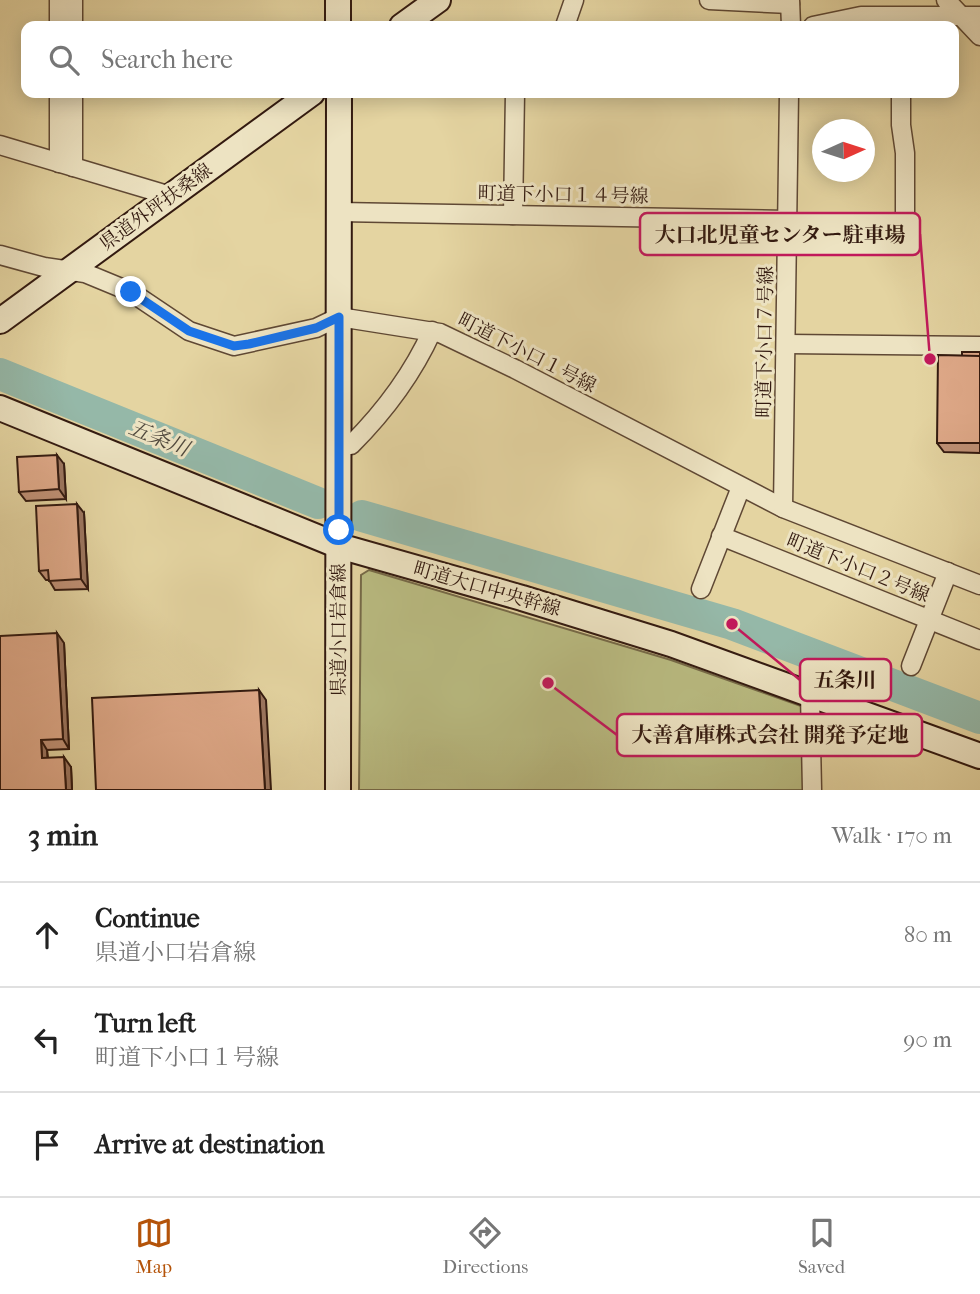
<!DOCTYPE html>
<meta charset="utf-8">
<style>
:root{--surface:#fff;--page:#f6f6f6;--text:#222;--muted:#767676;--line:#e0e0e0;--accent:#b45309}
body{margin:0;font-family:"IM FELL French Canon","Noto Serif JP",serif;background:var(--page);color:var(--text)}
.compass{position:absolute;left:812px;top:119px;width:63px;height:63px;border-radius:50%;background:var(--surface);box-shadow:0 4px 18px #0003;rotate:87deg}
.stop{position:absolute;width:21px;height:21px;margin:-16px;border:5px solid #1a73e8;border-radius:50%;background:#fff}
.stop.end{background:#1a73e8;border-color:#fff;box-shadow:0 2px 7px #0008}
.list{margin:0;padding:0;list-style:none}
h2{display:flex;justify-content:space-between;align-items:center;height:91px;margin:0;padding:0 28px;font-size:30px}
h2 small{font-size:23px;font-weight:400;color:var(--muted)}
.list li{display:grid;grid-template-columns:46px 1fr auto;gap:21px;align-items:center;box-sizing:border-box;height:105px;padding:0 28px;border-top:2px solid var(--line)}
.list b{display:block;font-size:26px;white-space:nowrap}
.list p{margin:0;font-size:23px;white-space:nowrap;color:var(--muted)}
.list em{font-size:23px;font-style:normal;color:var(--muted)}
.icon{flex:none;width:38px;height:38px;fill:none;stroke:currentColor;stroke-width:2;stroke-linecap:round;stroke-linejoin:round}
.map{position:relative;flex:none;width:980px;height:790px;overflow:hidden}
.search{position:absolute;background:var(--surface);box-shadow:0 4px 18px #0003;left:21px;right:21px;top:21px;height:77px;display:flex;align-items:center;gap:18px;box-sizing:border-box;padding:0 24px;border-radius:14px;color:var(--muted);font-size:26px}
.sheet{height:406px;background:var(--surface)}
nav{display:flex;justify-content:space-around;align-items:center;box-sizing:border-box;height:98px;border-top:2px solid var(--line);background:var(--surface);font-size:19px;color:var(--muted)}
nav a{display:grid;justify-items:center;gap:4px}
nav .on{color:var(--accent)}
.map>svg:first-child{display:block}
</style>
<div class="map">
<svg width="980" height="790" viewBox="0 0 980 790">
<rect width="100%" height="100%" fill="#e4d4a1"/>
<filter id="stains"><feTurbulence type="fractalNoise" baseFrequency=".00286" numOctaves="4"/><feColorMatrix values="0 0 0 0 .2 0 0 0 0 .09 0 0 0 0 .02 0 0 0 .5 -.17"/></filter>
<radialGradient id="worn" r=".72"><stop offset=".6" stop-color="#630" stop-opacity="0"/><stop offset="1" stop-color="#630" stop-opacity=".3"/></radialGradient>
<path fill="#b9bb81" stroke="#766a48" stroke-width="2" d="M369 570 671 660 801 706 804 790H359L361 575Z"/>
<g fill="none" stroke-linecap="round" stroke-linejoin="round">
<g stroke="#95b8a8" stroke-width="32">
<path d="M0 374 318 503"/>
<path d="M362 516 732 624 980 718"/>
</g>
<g stroke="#5f4834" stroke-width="12">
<path id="lane" d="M787 220 905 223"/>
</g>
<g stroke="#5f4834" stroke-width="21">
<g id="street">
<path d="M59 0V26"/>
<path d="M73 0V26"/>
<path d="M709 0 790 4"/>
<path d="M790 0 791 26"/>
<path d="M946 0 980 36"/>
<path d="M565 26 574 0"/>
<path d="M813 26 861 16H980"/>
<path d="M59 93V163"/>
<path d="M73 93V167"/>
<path d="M901 93V125L905 153V223"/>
<path d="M0 145 171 196"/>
<path d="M339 212 787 220"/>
<path d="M513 215 515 93"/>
<path d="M0 255 44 267 85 273 131 292 189 331 234 346 316 328 339 317 440 333 515 369 783 508 980 585"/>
<path d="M787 344 980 346"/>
<path d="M339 445H351C383 413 413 373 432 331"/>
<path d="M783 508 789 93"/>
<path d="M721 536 980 640"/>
<path d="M701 589 741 487"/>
<path d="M911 666 948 572"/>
<path d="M810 694 812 790"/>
</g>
</g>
<g stroke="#331a10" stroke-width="28">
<g id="secondary">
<path d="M338 0V26"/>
<path d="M402 26 438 0"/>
<path d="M0 321 312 93"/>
<path d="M0 408 339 546 522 598 671 644 980 756"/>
<path d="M338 790 339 93"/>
</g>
</g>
<use href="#lane" stroke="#ede3c2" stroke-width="9"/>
<use href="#street" stroke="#ede3c2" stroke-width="18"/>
<use href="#secondary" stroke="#ede3c2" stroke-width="24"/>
</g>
<g fill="#c19277" stroke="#331a10" stroke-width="2">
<path d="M980 352V453L944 452 937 443 962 356Z"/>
<path d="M64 464 66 499 26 501 19 492Z"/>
<path d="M84 513 88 589 55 590 49 580H46L39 571Z"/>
<path d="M64 643 69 749 47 750 48 758 71 767 72 790H0Z"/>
</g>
<g fill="#9d7761" stroke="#331a10" stroke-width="2">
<path d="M57 455 64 464 66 499 59 489Z"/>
<path d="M77 504 84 513 88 589 81 579Z"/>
<path d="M57 633 64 643 69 749 63 739Z"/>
<path d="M259 690 266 700 271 790H265Z"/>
<path d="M41 740 47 750 48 768 42 758Z"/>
<path d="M64 757 71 767 72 790H66Z"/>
</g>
<g fill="#e0aa8a" stroke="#331a10" stroke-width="2">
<rect x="962" y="352" width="18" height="4"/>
<path d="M938 355 980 356V443H937Z"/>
<path d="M57 455 59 489 19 492 17 457Z"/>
<path d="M77 504 81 579 49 581 48 570 39 571 36 506Z"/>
<path d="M57 633 63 739 41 740 42 758 64 757 66 790H0V636Z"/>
<path d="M259 690 265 790H96L92 698Z"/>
</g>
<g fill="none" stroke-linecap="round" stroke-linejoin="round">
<path stroke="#1a73e8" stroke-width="9" d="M131 292 189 331 234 346 249 344 316 328 339 317V530"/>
</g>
<g text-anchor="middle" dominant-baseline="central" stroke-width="6" stroke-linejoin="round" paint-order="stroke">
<g font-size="19" fill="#331a10" stroke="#ede3c2">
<text transform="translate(563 195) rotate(1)">町道下小口１４号線</text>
<text transform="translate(156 207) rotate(-36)">県道外坪扶桑線</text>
<text transform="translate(765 342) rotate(-89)">町道下小口７号線</text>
<text transform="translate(527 353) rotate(27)">町道下小口１号線</text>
<text transform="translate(858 568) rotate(22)">町道下小口２号線</text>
<text transform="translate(487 589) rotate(16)">町道大口中央幹線</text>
<text transform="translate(339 630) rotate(-90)">県道小口岩倉線</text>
</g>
<g font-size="21" font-style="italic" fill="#50493e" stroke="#ede3c2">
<text transform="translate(159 438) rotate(22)">五条川</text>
</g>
</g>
<path fill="none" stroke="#c2185b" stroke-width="2.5" d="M930 359L920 234M732 624L800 680M548 683L617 735"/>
<g fill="#c2185b" stroke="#ede3c2" stroke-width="2.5">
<circle cx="930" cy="359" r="7"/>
<circle cx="732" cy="624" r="7"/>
<circle cx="548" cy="683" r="7"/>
</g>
<g fill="#ede3c2" stroke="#c2185b" stroke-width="2.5">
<rect x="640" y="213" width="280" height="42" rx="7"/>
<rect x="800" y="659" width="91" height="42" rx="7"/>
<rect x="617" y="714" width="305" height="42" rx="7"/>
</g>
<g font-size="21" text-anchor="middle" font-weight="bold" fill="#331a10">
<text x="780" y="242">大口北児童センター駐車場</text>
<text x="845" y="687">五条川</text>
<text x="770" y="742">大善倉庫株式会社 開発予定地</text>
</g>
<rect width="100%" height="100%" filter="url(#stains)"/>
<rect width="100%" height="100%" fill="url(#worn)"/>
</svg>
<svg class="compass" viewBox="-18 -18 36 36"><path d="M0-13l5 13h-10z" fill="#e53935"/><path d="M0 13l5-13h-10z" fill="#767676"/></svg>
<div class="stop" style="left:339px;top:530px"></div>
<div class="stop end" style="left:131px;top:292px"></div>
<div class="search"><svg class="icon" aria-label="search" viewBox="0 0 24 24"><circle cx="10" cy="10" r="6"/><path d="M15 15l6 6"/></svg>Search here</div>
</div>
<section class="sheet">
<h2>3 min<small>Walk · 170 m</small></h2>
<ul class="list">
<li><svg class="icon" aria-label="ahead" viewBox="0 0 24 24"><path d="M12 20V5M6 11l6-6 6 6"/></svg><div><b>Continue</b><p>県道小口岩倉線</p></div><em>80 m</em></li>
<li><svg class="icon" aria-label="left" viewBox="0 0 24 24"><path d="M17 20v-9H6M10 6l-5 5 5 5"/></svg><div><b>Turn left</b><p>町道下小口１号線</p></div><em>90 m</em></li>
<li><svg class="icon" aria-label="arrive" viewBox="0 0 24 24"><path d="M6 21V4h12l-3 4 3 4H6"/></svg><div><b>Arrive at destination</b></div></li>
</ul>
</section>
<nav>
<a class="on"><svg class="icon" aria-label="map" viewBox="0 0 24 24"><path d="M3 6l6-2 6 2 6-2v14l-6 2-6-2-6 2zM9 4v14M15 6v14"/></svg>Map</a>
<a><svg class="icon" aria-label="directions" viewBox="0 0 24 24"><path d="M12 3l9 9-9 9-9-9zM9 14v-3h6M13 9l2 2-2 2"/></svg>Directions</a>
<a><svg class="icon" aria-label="saved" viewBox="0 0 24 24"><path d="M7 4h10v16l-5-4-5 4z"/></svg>Saved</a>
</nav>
